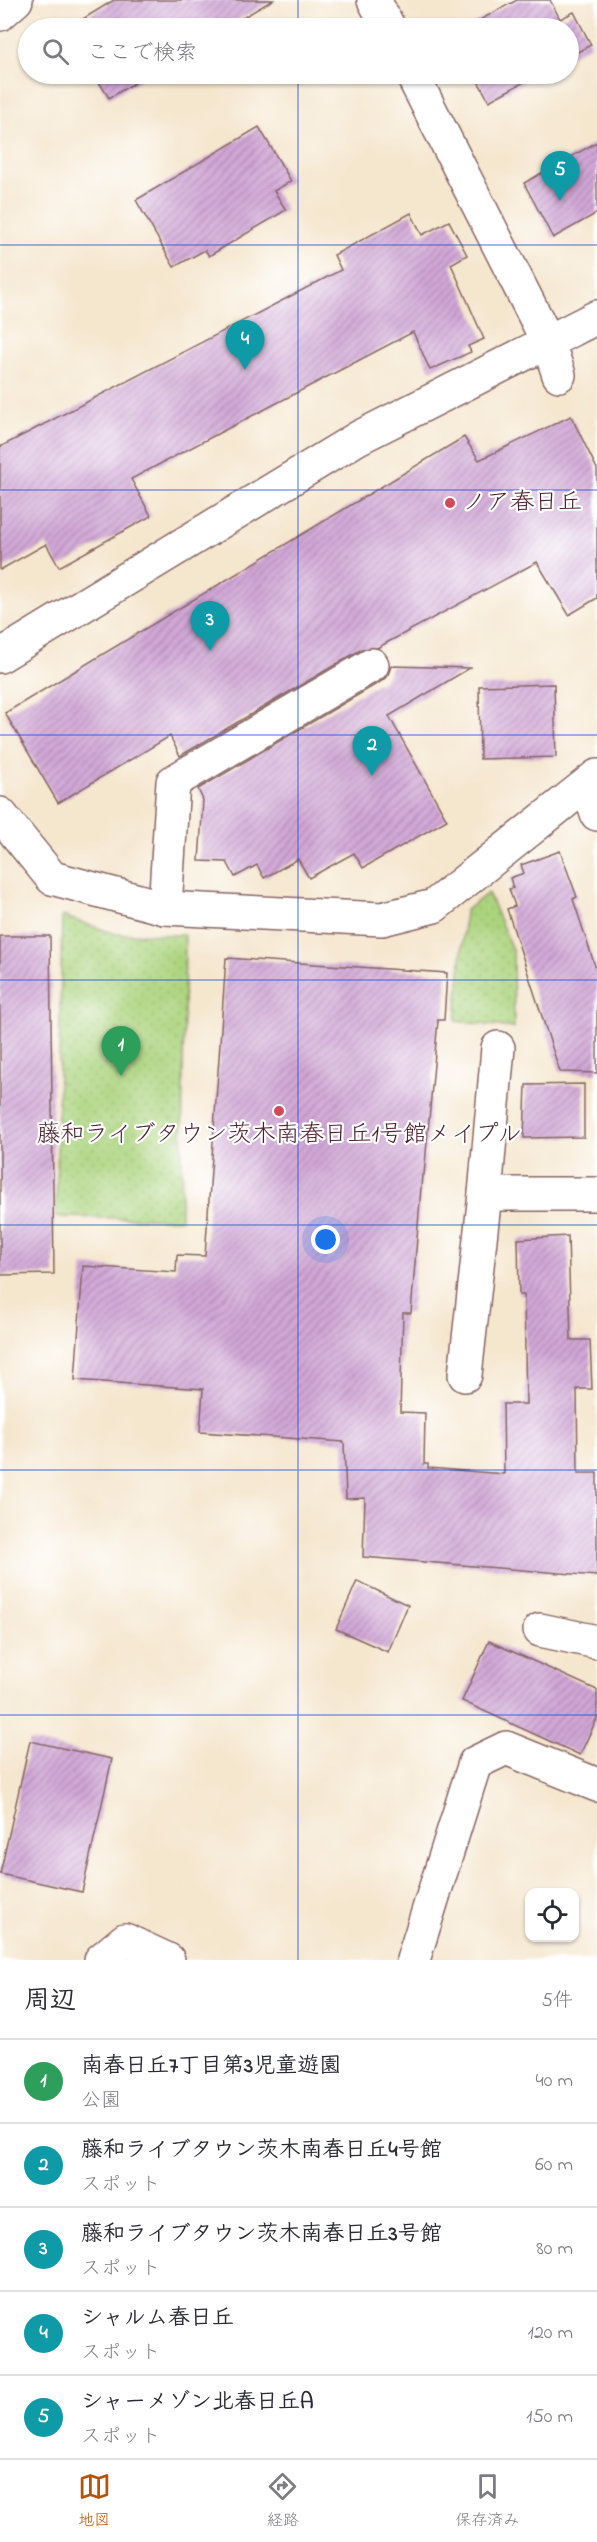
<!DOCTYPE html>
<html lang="ja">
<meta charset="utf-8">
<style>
:root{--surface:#fff;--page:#f7f7f7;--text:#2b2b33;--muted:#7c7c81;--line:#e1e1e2;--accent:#b45309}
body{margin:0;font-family:"Indie Flower","Klee One",sans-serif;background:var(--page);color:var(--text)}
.controls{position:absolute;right:18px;bottom:18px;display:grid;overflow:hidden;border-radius:12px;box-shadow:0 2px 4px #0004}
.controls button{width:54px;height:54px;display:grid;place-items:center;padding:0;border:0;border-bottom:2px solid var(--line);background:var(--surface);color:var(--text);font:30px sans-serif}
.you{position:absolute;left:326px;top:1240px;width:21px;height:21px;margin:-15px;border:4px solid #fff;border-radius:50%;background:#1a73e8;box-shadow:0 0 0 9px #1a73e833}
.badge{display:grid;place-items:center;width:39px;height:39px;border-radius:50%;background:var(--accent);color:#fff;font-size:20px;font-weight:700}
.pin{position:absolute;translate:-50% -50px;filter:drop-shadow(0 2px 3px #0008)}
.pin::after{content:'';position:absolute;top:32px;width:21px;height:18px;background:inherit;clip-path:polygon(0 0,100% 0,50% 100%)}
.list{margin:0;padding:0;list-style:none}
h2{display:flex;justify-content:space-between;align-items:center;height:78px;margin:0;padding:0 24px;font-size:26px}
h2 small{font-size:20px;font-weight:400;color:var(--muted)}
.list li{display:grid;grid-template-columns:39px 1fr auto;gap:18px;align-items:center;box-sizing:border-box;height:84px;padding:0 24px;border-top:2px solid var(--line)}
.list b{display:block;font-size:22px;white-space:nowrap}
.list p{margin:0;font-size:20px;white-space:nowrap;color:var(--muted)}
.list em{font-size:20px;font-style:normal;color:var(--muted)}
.icon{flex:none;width:33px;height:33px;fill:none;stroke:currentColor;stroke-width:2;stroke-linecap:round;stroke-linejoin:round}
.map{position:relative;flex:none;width:597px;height:1960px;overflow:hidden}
.search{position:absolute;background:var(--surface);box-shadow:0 2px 4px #0004;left:18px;right:18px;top:18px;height:66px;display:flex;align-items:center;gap:15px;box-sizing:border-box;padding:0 21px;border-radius:33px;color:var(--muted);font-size:22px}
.sheet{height:498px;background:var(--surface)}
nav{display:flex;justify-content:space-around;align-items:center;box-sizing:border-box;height:84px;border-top:2px solid var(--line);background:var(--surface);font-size:16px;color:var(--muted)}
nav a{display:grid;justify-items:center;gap:3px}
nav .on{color:var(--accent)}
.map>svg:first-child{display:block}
</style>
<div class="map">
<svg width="597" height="1960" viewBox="0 0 597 1960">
<defs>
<pattern id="park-dots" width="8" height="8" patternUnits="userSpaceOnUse" patternTransform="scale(1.5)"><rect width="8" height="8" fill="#acd47e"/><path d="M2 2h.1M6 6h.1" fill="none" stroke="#96b66d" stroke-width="1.8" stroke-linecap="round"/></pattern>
<pattern id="building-hatch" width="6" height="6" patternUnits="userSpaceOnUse" patternTransform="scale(1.5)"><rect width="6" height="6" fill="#d1a7d7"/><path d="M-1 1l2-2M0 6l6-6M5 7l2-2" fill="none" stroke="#ac87af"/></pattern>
</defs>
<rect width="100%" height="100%" fill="#fff"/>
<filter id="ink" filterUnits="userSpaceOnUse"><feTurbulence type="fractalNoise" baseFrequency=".0167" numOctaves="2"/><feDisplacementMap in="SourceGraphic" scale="12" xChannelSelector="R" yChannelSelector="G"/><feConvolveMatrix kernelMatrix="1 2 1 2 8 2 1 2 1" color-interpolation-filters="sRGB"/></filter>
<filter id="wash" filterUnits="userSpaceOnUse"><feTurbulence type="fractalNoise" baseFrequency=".008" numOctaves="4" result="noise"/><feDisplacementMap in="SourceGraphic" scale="24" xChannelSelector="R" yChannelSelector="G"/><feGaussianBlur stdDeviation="1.35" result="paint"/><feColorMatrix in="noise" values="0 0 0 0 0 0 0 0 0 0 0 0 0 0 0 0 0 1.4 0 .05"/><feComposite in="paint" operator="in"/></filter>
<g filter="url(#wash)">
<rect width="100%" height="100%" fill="#f5e6ce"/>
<g fill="url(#park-dots)" stroke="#7b7a54" stroke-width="1.5">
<path d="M488 893 513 952 514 1028 456 1021 465 911Z"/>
<path d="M62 916 116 934 185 935 181 1219 56 1217Z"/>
</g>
<g id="blocks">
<g fill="url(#building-hatch)">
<path d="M114 0H273L225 28H68Z"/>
<path d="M517 0H550L560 19 574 12 591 45 568 57V28H465Z"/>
<path d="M94 74H150L109 98Z"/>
<path d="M474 74H539L489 101Z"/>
<path d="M259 127 291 181 274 191 286 210 209 256 205 250 174 267 136 200Z"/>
<path d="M597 142V213L553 238 524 183Z"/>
<path d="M411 213 422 235 449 221 467 255 451 264 484 339 468 346 471 352 430 370 413 332 131 479 151 516 59 567 46 544 0 570V447L341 270 334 255Z"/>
<path d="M571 416 597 469V598L569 615 537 562 377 648 362 649 180 756 170 736 58 803 5 713 464 437 479 460Z"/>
<path d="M391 666 470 668 389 716 447 820 363 868 354 853 309 878 298 859 264 878 257 865 235 877 227 862 199 861 203 800 198 789 382 681 388 675Z"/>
<path d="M554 684 556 757 480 759 479 686Z"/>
<path d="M560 851 577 897 573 899 597 972V1073L560 1072 507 909 515 906 509 889 513 888 510 878 524 873 521 865Z"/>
<path d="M0 936H50L54 1274 0 1275Z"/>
<path d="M226 958 447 973 444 1020H438L424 1175H422L411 1313H403L400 1412 425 1413 424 1464H428V1468L504 1474 503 1404H526L524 1295H519L518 1239 568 1236 571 1340H590L592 1389H577L578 1473H597V1576L363 1557 365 1498 346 1499 344 1442 200 1432 203 1389 75 1380 83 1266 176 1272 177 1255 205 1256Z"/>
<path d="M584 1084V1137L524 1138 526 1085Z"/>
<path d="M357 1581 408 1605 388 1652 336 1629Z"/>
<path d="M489 1641 597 1690V1718L580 1755 462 1701Z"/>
<path d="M30 1741 112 1759 82 1892 0 1874Z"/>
</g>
</g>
</g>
<g filter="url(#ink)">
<use href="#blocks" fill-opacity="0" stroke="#866564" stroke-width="1.5"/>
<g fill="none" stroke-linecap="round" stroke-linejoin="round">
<g stroke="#866564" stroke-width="36">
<g id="minor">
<path d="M374 0 389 28"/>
<path d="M0 14 16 0"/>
<path d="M412 74 548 342 559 375"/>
<path d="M0 656 358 438 597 317"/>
<path d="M588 784 597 814"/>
<path d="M0 814 52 878 165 908 382 919 434 906 597 776"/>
<path d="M165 908 173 782 372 665"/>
<path d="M485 1194H597"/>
<path d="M465 1375 485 1194 498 1048"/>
<path d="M540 1630 597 1642"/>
<path d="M101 1960 125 1940 168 1960"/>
<path d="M413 1960 475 1763 506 1748 597 1785"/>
</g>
</g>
<use href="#minor" stroke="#fff" stroke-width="33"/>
</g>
</g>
<path fill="none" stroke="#1d4ed8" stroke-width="1.5" stroke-opacity="0.55" d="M298 0V28M298 74V1960M0 245H597M0 490H597M0 735H597M0 980H597M0 1225H597M0 1470H597M0 1715H597"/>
<g fill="#d1495b" stroke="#fff" stroke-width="2">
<circle cx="450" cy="503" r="6"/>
<circle cx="279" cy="1111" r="6"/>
</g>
<g text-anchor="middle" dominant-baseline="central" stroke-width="4.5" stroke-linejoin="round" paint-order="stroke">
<g font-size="24" fill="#4a1f2b" stroke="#fff" text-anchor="start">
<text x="462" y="503">ノア春日丘</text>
<text x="279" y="1135" text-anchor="middle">藤和ライブタウン茨木南春日丘1号館メイプル</text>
</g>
</g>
</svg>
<div class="controls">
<button><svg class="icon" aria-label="locate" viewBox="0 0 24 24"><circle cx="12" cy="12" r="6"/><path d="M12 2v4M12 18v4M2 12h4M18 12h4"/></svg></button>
</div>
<div class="you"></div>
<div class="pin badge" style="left:121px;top:1076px;background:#2e9e5b">1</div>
<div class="pin badge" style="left:372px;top:776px;background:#0f9aa8">2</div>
<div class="pin badge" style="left:210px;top:651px;background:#0f9aa8">3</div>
<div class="pin badge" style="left:245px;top:370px;background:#0f9aa8">4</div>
<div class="pin badge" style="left:560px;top:201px;background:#0f9aa8">5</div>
<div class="search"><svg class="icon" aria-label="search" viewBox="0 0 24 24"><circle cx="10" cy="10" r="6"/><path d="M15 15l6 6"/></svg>ここで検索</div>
</div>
<section class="sheet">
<h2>周辺<small>5件</small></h2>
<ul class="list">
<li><span class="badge" style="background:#2e9e5b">1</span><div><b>南春日丘7丁目第3児童遊園</b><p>公園</p></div><em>40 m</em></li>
<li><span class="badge" style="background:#0f9aa8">2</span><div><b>藤和ライブタウン茨木南春日丘4号館</b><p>スポット</p></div><em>60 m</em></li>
<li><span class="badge" style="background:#0f9aa8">3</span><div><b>藤和ライブタウン茨木南春日丘3号館</b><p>スポット</p></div><em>80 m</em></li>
<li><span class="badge" style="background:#0f9aa8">4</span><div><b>シャルム春日丘</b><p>スポット</p></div><em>120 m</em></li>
<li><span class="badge" style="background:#0f9aa8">5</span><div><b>シャーメゾン北春日丘A</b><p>スポット</p></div><em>150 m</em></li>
</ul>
</section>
<nav>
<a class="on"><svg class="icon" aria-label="map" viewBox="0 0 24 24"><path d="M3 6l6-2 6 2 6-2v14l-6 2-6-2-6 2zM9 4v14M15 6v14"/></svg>地図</a>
<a><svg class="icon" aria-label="directions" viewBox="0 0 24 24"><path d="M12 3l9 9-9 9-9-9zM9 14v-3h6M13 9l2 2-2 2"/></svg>経路</a>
<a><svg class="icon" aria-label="saved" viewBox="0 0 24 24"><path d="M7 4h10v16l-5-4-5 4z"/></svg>保存済み</a>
</nav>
